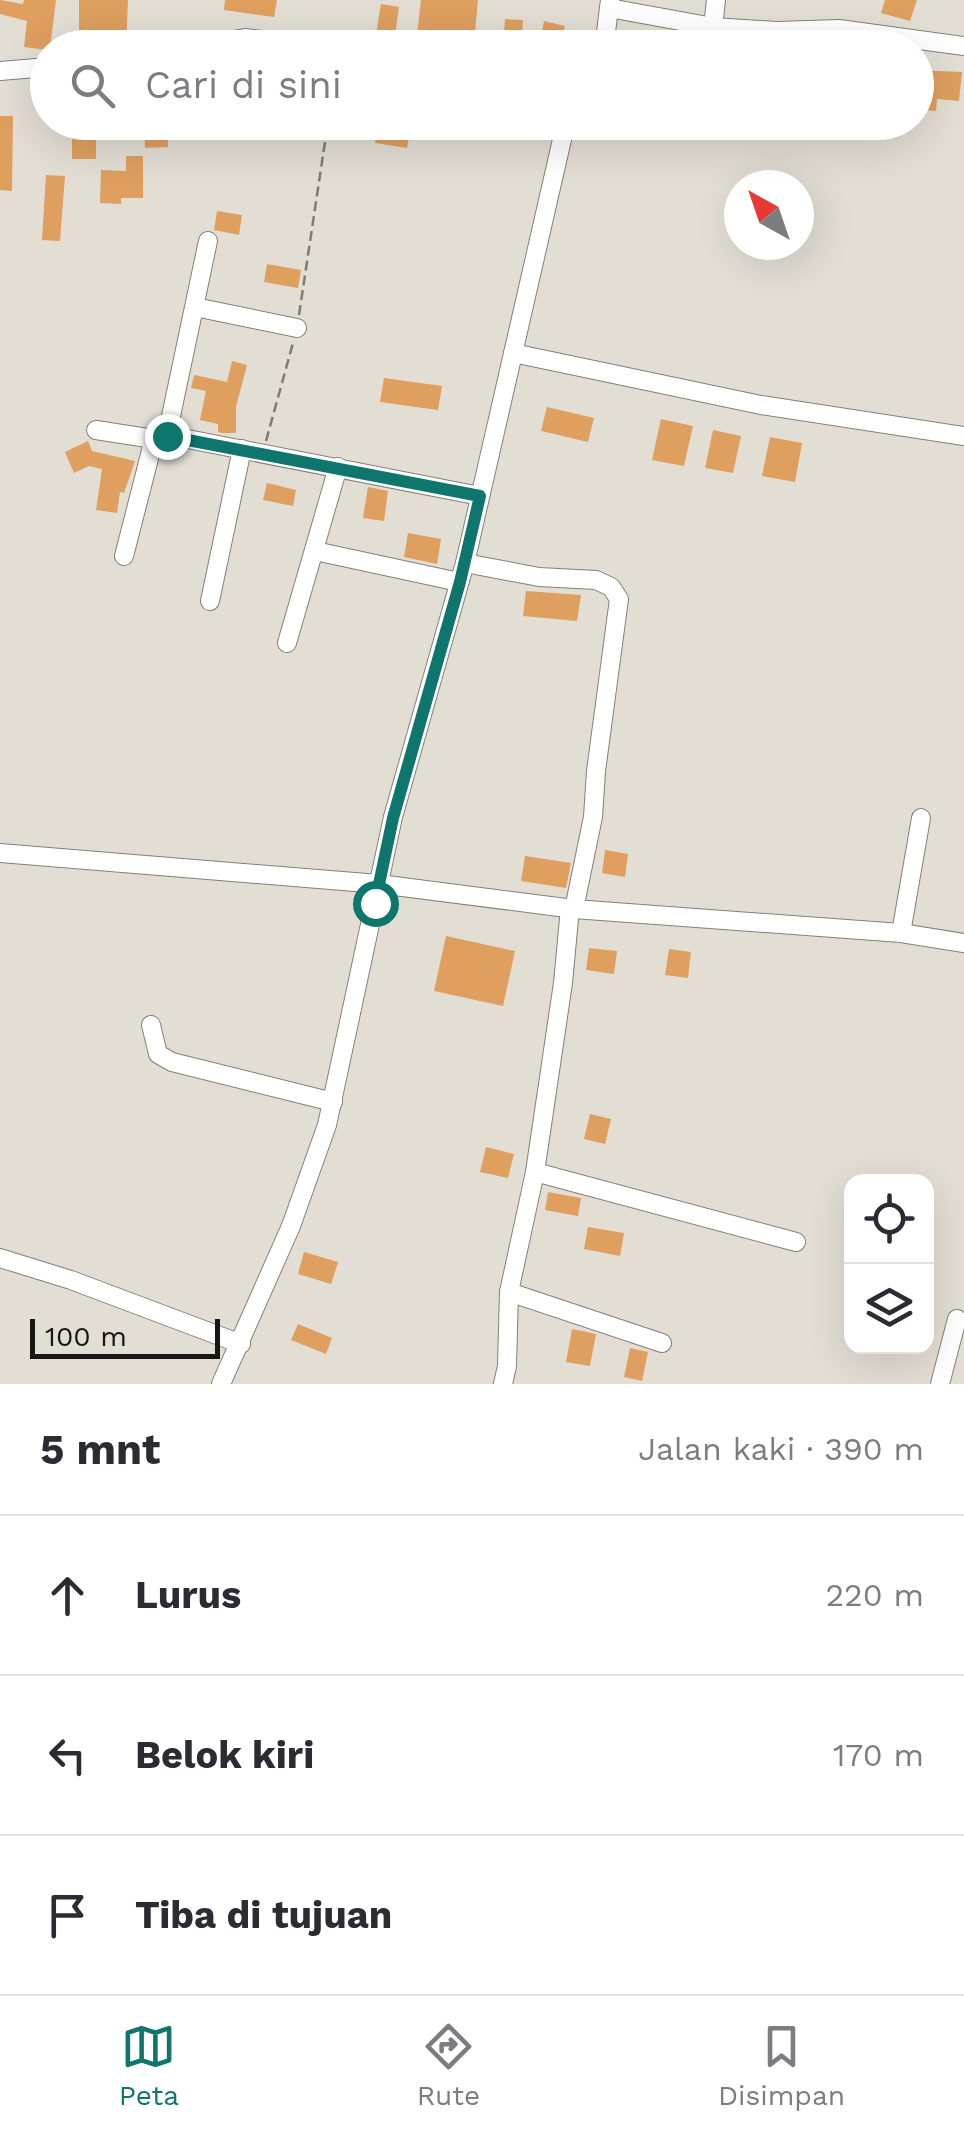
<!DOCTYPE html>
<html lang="id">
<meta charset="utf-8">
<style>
:root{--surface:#fff;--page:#f7f7f7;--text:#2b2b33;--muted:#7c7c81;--line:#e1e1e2;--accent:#0f766e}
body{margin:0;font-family:"Work Sans",sans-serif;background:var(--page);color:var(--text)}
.controls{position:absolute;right:30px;bottom:30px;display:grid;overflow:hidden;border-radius:20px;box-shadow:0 10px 40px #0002}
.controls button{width:90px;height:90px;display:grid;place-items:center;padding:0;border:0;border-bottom:2px solid var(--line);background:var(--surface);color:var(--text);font:50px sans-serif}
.compass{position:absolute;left:724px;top:170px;width:90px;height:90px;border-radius:50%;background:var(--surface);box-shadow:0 10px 40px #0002;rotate:320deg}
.scale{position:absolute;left:30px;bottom:25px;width:190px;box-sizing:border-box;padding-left:10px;border:5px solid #171612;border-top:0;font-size:28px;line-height:35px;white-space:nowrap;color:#171612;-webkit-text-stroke:8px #e2ded4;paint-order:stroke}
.stop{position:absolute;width:30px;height:30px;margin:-22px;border:8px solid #0f766e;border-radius:50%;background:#fff}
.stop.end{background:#0f766e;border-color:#fff;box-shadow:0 2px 10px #0008}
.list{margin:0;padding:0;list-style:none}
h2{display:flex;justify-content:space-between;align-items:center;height:130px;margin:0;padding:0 40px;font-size:42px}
h2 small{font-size:32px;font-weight:400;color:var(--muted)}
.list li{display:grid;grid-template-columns:65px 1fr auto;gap:30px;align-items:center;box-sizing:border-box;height:160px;padding:0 40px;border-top:2px solid var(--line)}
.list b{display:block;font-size:38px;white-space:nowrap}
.list em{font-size:32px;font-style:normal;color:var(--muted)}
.icon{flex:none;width:55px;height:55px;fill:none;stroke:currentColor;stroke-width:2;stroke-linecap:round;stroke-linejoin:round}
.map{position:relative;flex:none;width:964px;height:1384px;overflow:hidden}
.search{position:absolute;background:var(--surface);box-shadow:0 10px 40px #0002;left:30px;right:30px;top:30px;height:110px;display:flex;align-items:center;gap:25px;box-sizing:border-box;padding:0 35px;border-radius:55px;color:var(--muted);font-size:38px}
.sheet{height:610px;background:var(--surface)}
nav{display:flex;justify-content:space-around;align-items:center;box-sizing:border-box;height:140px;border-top:2px solid var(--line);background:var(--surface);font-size:28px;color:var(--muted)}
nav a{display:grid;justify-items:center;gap:5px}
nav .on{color:var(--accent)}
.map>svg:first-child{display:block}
</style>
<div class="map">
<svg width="964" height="1384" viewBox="0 0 964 1384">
<rect width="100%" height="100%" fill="#e2ded4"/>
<g fill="#de9f5f">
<path d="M0 0 23 4 24 0H56L50 48 48 50 24 47 27 21 0 14Z"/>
<path d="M79 0H128L126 48 99 47 100 33H79Z"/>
<path d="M225 0H277L274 17 224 10Z"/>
<path d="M421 0H478L474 44 445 42V37L417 35Z"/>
<path d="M885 0H917L910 21 881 13Z"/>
<path d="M381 4 399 7 393 48 374 46Z"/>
<path d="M505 19 523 20 521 48 503 47Z"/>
<path d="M544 21 565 26 560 48 539 46Z"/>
<path d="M916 70 962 72 959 101 937 99 936 111 916 109Z"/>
<path d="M0 116H13L12 191 0 190Z"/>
<rect x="72" y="122" width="24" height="37"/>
<path d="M144 122H168V147L145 148Z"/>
<path d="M379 122H412L407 148 375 143Z"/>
<path d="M126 156H143V198H121V204L100 203 101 170 126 171Z"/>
<path d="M46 175 65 176 60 241 42 240Z"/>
<path d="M217 211 242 215 239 235 214 230Z"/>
<path d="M267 264 301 270 298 288 264 282Z"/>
<path d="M232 361 247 365 236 407V433H222L218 432V424L200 420 206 391 191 388 194 375 227 382Z"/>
<path d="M384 378 442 386 438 410 380 402Z"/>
<path d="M547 407 594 418 588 442 541 431Z"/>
<path d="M661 419 693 426 684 466 652 460Z"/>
<path d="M713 430 741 436 733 473 705 468Z"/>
<path d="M770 437 802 443 795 482 762 476Z"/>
<path d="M88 441 92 451 135 461 124 493 120 492 117 513 96 510 102 469 89 466 74 473 65 452Z"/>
<path d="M267 483 296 490 293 506 263 500Z"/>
<path d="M368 487 388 491 384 521 363 518Z"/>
<path d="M408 533 441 539 437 564 404 557Z"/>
<path d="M526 591 581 595 577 621 523 616Z"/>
<path d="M605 850 628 854 625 877 602 873Z"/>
<path d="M525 856 571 863 566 888 521 881Z"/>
<path d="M446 936 515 951 503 1006 434 991Z"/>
<path d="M589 948 617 951 614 974 586 970Z"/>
<path d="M669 949 691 952 688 978 665 975Z"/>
<path d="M590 1114 611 1119 605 1144 584 1139Z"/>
<path d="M486 1147 514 1154 508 1178 480 1172Z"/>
<path d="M548 1192 581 1198 578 1216 545 1210Z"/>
<path d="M588 1227 624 1233 620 1256 584 1249Z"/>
<path d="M304 1252 338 1262 331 1284 298 1274Z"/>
<path d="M298 1324 332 1338 326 1354 291 1340Z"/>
<path d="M572 1329 596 1334 590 1366 566 1362Z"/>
<path d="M630 1348 648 1352 642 1381 624 1377Z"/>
</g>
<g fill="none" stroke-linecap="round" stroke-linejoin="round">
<g stroke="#848076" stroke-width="20">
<g id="minor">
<path d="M609 8 713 27 777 31 839 29 964 46"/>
<path d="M713 27 716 0"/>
<path d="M189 48 245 38 325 48"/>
<path d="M604 48 610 0"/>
<path d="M0 71 48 67"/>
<path d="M208 241 167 435 480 496"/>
<path d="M195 307 297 328"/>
<path d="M513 353 761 405 964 436"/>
<path d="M96 430 154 439 165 436"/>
<path d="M315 551 459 582"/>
<path d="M124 556 154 439"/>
<path d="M465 563 539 577 596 580 611 587 619 599 596 771 593 817 574 909"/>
<path d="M210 601 242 449"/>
<path d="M287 643 338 467"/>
<path d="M0 853 379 884 574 909 901 933 964 943"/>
<path d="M901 933 921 818"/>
<path d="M151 1025 158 1054 172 1062 333 1102"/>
<path d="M535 1172 796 1242"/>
<path d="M0 1258 71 1280 241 1344"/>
<path d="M509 1292 662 1343"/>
<path d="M221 1384 291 1226 327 1125 393 817 465 563 566 122"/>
<path d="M503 1384 507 1366 509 1292 535 1172 563 983 570 908"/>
<path d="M940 1384 957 1319"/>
</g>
</g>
<g stroke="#7d7b74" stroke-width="2.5" stroke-dasharray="10 5" stroke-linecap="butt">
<path d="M299 315 328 122"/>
<path d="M266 441 293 343"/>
</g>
<use href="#minor" stroke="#fff" stroke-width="18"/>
</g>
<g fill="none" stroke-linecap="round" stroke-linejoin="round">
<path stroke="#0f766e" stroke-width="12" d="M167 436 480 496 460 582 393 818 375 903"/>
</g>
</svg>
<div class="controls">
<button><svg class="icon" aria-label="locate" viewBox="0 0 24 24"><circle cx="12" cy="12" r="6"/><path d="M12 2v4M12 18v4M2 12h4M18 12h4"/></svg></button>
<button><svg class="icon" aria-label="layers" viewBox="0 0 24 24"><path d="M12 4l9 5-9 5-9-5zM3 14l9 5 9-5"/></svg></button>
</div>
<svg class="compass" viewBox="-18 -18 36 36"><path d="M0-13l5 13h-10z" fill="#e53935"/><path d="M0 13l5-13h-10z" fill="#7c7c81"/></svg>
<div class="scale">100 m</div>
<div class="stop" style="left:375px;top:903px"></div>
<div class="stop end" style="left:167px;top:436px"></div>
<div class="search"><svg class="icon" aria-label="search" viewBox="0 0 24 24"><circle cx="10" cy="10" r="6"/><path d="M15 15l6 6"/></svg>Cari di sini</div>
</div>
<section class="sheet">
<h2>5 mnt<small>Jalan kaki · 390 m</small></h2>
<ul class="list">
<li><svg class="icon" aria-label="ahead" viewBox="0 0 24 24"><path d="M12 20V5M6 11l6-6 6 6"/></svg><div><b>Lurus</b></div><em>220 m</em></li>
<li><svg class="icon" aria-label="left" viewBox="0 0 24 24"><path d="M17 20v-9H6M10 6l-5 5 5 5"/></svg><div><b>Belok kiri</b></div><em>170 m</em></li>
<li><svg class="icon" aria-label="arrive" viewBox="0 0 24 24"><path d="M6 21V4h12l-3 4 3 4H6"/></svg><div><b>Tiba di tujuan</b></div></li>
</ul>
</section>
<nav>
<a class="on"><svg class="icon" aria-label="map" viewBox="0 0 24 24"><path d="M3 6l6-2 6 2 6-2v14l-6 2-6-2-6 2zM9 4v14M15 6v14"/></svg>Peta</a>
<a><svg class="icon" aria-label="directions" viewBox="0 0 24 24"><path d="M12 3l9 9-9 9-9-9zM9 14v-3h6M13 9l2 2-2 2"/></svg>Rute</a>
<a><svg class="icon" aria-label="saved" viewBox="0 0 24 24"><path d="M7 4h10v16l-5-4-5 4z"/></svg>Disimpan</a>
</nav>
